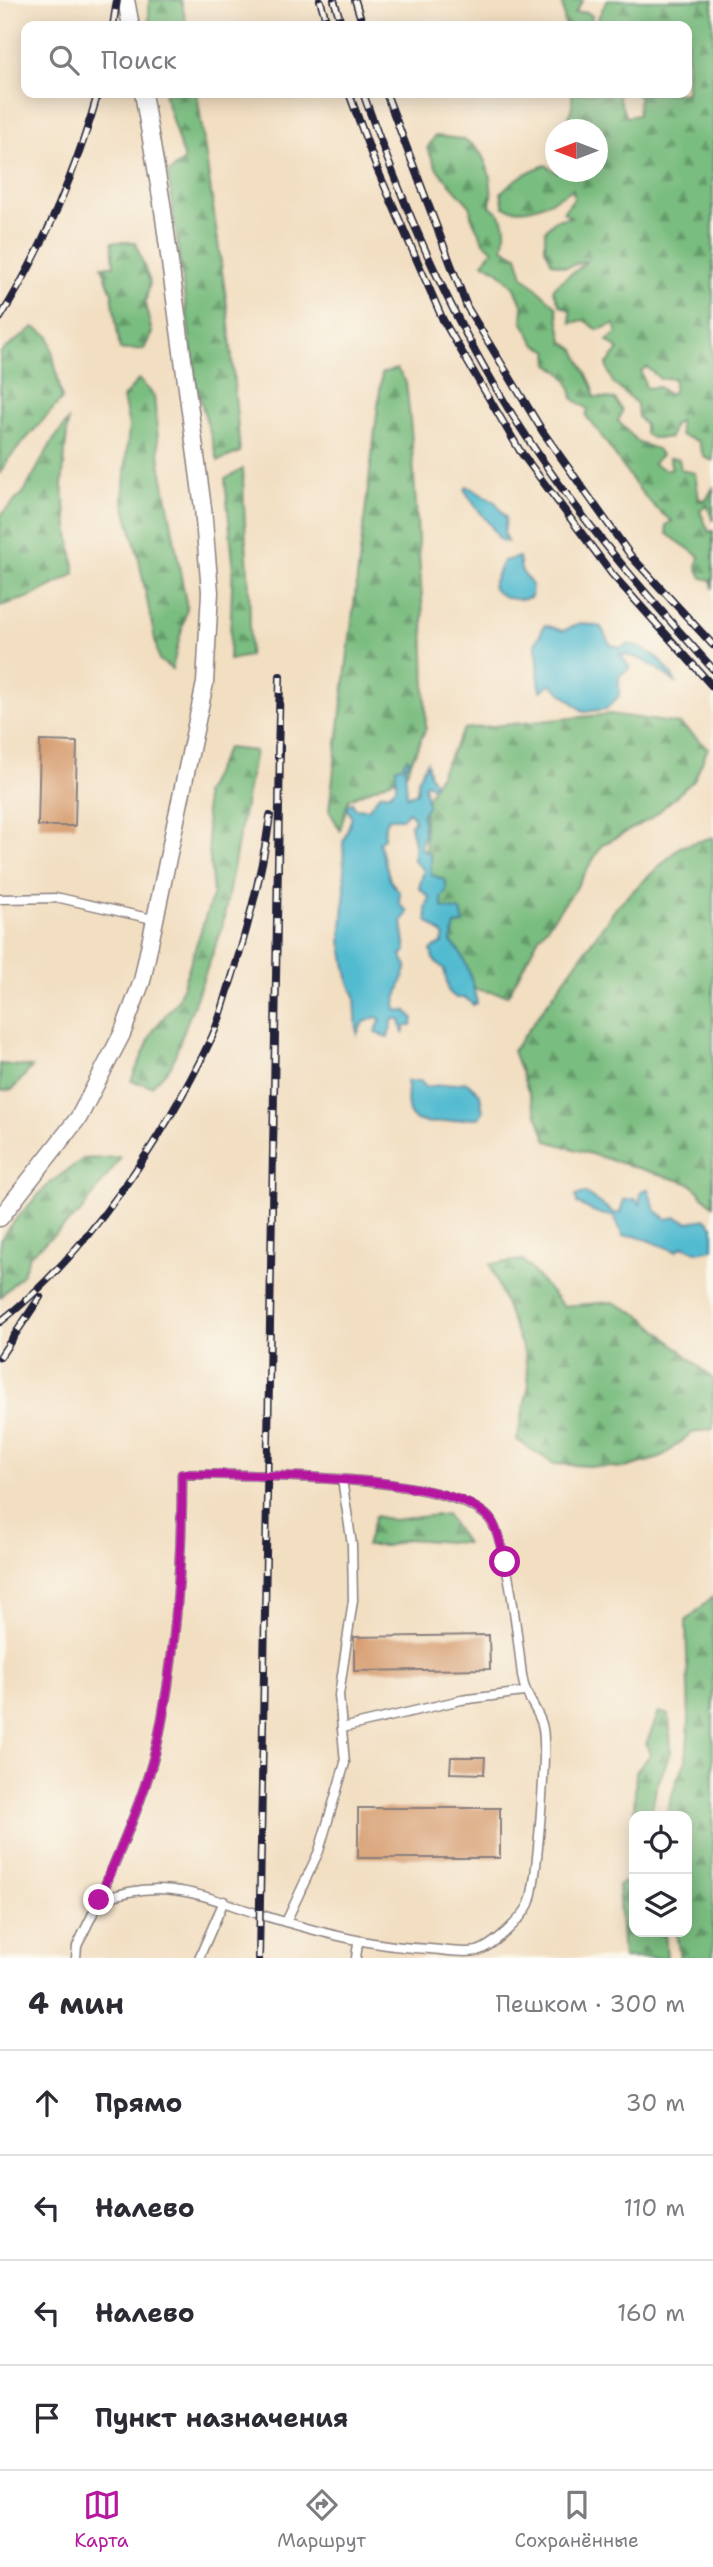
<!DOCTYPE html>
<html lang="ru">
<meta charset="utf-8">
<style>
:root{--surface:#fff;--page:#f7f7f7;--text:#2b2b33;--muted:#7c7c81;--line:#e1e1e2;--accent:#b5179e}
body{margin:0;font-family:"Shantell Sans",sans-serif;background:var(--page);color:var(--text)}
.controls{position:absolute;right:21px;bottom:21px;display:grid;overflow:hidden;border-radius:14px;box-shadow:0 4px 18px #0003}
.controls button{width:63px;height:63px;display:grid;place-items:center;padding:0;border:0;border-bottom:2px solid var(--line);background:var(--surface);color:var(--text);font:35px sans-serif}
.compass{position:absolute;left:545px;top:119px;width:63px;height:63px;border-radius:50%;background:var(--surface);box-shadow:0 4px 18px #0003;rotate:270deg}
.stop{position:absolute;width:21px;height:21px;margin:-16px;border:5px solid #b5179e;border-radius:50%;background:#fff}
.stop.end{background:#b5179e;border-color:#fff;box-shadow:0 2px 7px #0008}
.list{margin:0;padding:0;list-style:none}
h2{display:flex;justify-content:space-between;align-items:center;height:91px;margin:0;padding:0 28px;font-size:30px}
h2 small{font-size:23px;font-weight:400;color:var(--muted)}
.list li{display:grid;grid-template-columns:46px 1fr auto;gap:21px;align-items:center;box-sizing:border-box;height:105px;padding:0 28px;border-top:2px solid var(--line)}
.list b{display:block;font-size:26px;white-space:nowrap}
.list em{font-size:23px;font-style:normal;color:var(--muted)}
.icon{flex:none;width:38px;height:38px;fill:none;stroke:currentColor;stroke-width:2;stroke-linecap:round;stroke-linejoin:round}
.map{position:relative;flex:none;width:713px;height:1958px;overflow:hidden}
.search{position:absolute;background:var(--surface);box-shadow:0 4px 18px #0003;left:21px;right:21px;top:21px;height:77px;display:flex;align-items:center;gap:18px;box-sizing:border-box;padding:0 24px;border-radius:14px;color:var(--muted);font-size:26px}
.sheet{height:511px;background:var(--surface)}
nav{display:flex;justify-content:space-around;align-items:center;box-sizing:border-box;height:98px;border-top:2px solid var(--line);background:var(--surface);font-size:19px;color:var(--muted)}
nav a{display:grid;justify-items:center;gap:4px}
nav .on{color:var(--accent)}
.map>svg:first-child{display:block}
</style>
<div class="map">
<svg width="713" height="1958" viewBox="0 0 713 1958">
<defs>
<pattern id="forest-firs" width="22" height="20" patternUnits="userSpaceOnUse" patternTransform="scale(1.75)"><rect width="22" height="20" fill="#7abd80"/><path d="M5 1l3.5 6h-7zM16 11l3.5 6h-7z" fill="#64996a"/></pattern>
</defs>
<rect width="100%" height="100%" fill="#fbf7ec"/>
<filter id="ink" filterUnits="userSpaceOnUse"><feTurbulence type="fractalNoise" baseFrequency=".0143" numOctaves="2"/><feDisplacementMap in="SourceGraphic" scale="14" xChannelSelector="R" yChannelSelector="G"/><feConvolveMatrix kernelMatrix="1 2 1 2 8 2 1 2 1" color-interpolation-filters="sRGB"/></filter>
<filter id="wash" filterUnits="userSpaceOnUse"><feTurbulence type="fractalNoise" baseFrequency=".00686" numOctaves="4" result="noise"/><feDisplacementMap in="SourceGraphic" scale="28" xChannelSelector="R" yChannelSelector="G"/><feGaussianBlur stdDeviation="1.57" result="paint"/><feColorMatrix in="noise" values="0 0 0 0 0 0 0 0 0 0 0 0 0 0 0 0 0 1.4 0 .05"/><feComposite in="paint" operator="in"/></filter>
<g filter="url(#wash)">
<rect width="100%" height="100%" fill="#f2dec1"/>
<g fill="url(#forest-firs)" stroke="#4e705e" stroke-width="2" fill-rule="evenodd">
<path d="M149 0H181L187 26H149Z"/>
<path d="M562 0H583L575 13 587 12 592 16 591 26H565Z"/>
<path d="M607 0H713V461L704 457 698 441 680 435 679 421 673 426 670 438H652L645 434V425L638 417 637 404 613 383 606 365 619 350 607 341 617 333 614 324 598 330 584 320 571 323 570 310 560 305 553 290C562 276 576 274 586 261L567 267 552 263 545 248V231L555 220 571 217 563 212 574 198 573 189C553 201 527 216 504 207L501 193C510 181 532 169 546 165L556 172H598V130L565 129 572 106V93H620L618 97 626 117 638 115 639 96 632 93H687V26H594ZM647 367 660 379 674 378V390L669 395 659 387 646 388 641 371Z"/>
<path d="M164 93H197L228 313 240 452 218 461 196 384 168 174 184 160Z"/>
<path d="M435 136C444 137 455 137 463 140 488 148 494 184 490 206 507 217 507 229 503 248L517 256 523 276 556 306 563 341 575 350 593 387 594 397 615 399 622 411 618 421 639 443 657 449 661 455 653 464 666 470 672 468 669 458 679 459 681 470 695 473 699 499 706 500 713 488V521L707 505 700 511 709 532 713 531V589L711 580 702 578 697 567 699 556 667 534 666 525 672 521C634 495 616 450 586 416L588 409 573 399C571 382 564 373 549 364L548 350 536 345 522 321 523 307 515 288 497 270 483 263 493 250 483 241 471 216 470 206 437 169 427 148Z"/>
<path d="M112 242H135L150 282 145 304 152 333 144 349 120 350 112 293 102 266H114Z"/>
<path d="M34 327 49 336 62 399 9 458 0 473V353Z"/>
<path d="M397 369 406 382 411 429 423 615 426 728 406 774 349 799 340 830 329 810 382 373Z"/>
<path d="M139 379 154 396 160 462 187 608 172 669 159 660 138 555 123 499 129 426 123 398Z"/>
<path d="M68 421 62 486 75 574 30 597 0 606V516L24 492 52 442Z"/>
<path d="M243 469C243 532 253 594 249 656L229 660 233 562 225 479Z"/>
<path d="M610 714 680 724 708 748 694 780 652 818 602 845 575 890 539 937 508 995 467 988 439 921 426 860 424 804 464 729Z"/>
<path d="M227 748 255 751 222 928 171 1066 152 1086 131 1081 154 1029 178 1000 213 894 204 794Z"/>
<path d="M713 837V1206L691 1184 547 1141 513 1051 618 905 680 847Z"/>
<path d="M0 1064 32 1067 12 1090 0 1091Z"/>
<path d="M121 1157 81 1212 30 1255 22 1275 0 1297V1240L15 1220 50 1183 83 1159Z"/>
<path d="M523 1260 563 1306 613 1302 642 1316 713 1379V1429L692 1433 660 1458 625 1468 554 1464 517 1440 529 1384 525 1355 490 1264Z"/>
<path d="M446 1514 466 1543 406 1539 387 1546H366L375 1516 393 1520Z"/>
<path d="M713 1596V1958H680L676 1932H687V1816L666 1815 677 1779 686 1761 689 1721 686 1621Z"/>
<path d="M659 1712 669 1715 671 1752 656 1788 651 1816H634V1831L633 1829 636 1772 650 1755 646 1744Z"/>
<path d="M634 1877V1932H665L667 1958H623L618 1885Z"/>
</g>
<g fill="#52bbd0" stroke="#3a6e86" stroke-width="2">
<path d="M467 486 496 503 506 518 504 533 507 542 500 540C490 521 475 509 465 490Z"/>
<path d="M519 557 521 570 532 585 531 597C518 602 500 599 492 586L503 561Z"/>
<path d="M580 623 601 627 610 644 620 648 629 644C657 653 662 659 677 684 659 669 644 657 620 654L630 668 619 676V696L606 709 584 712 551 684 541 691C536 674 541 661 535 644L545 625 563 631Z"/>
<path d="M407 758 410 762 405 766 407 796 417 792 418 779 427 762 430 776 435 782 432 787 428 783 424 785 428 805 422 813 424 834 420 847 431 855V874L446 881V892L441 897 443 908 461 911 464 924 455 925 451 942C467 956 472 981 477 1003L473 1005 466 998H456L449 992 444 969 433 959 431 950 442 943 444 935 427 921 426 907 430 898 419 888 424 870 414 861V843L410 825 414 822V817L409 812 403 818H389L385 824 384 838 379 842 390 880 400 893 399 903 408 912 402 922 406 951 401 955 407 966 395 1003 396 1010 407 1011 413 1018 412 1024 405 1027 403 1034 400 1019H393L388 1037 375 1033 381 1019 375 1017 363 1023 357 1034 355 996 349 983 341 941 345 890 343 843 352 817 346 807 352 803 355 808 368 809 380 794 390 793 396 787V767L402 766Z"/>
<path d="M407 1081H421L425 1087 467 1082 480 1094 483 1112 479 1118C464 1116 419 1132 410 1114 404 1102 410 1092 407 1081Z"/>
<path d="M645 1189H648L655 1210 667 1219 676 1217 688 1222 706 1219 713 1226V1249L698 1252 683 1246 676 1251 637 1236H623L614 1216C600 1216 589 1209 577 1203L576 1195 586 1193 614 1213H620L624 1200 635 1199 640 1204V1194Z"/>
</g>
<g id="blocks">
<g fill="#d59a6c">
<path d="M40 741 77 742 75 826H38Z"/>
<path d="M489 1635 490 1669 354 1671V1637Z"/>
<path d="M451 1757H485L484 1774 450 1773Z"/>
<rect x="358" y="1808" width="142" height="50"/>
</g>
</g>
</g>
<g filter="url(#ink)">
<use href="#blocks" fill-opacity="0" stroke="#8a807e" stroke-width="2"/>
<g fill="none" stroke-linecap="round" stroke-linejoin="round">
<g stroke="#8a807e" stroke-width="11">
<g id="lane">
<path d="M0 899 60 898 157 920"/>
<path d="M342 1728 461 1700 524 1692"/>
<path d="M286 1922 319 1851 345 1763 339 1695 353 1600 352 1545 342 1479"/>
<path d="M76 1958 77 1946 99 1901C170 1873 208 1900 275 1919 326 1934 376 1947 430 1949 444 1950 464 1954 477 1951 492 1947 522 1919 529 1904 537 1886 547 1751 543 1729 541 1712 525 1700 522 1675 518 1644 508 1535 487 1516 437 1472 251 1476 182 1474 182 1562 176 1654 158 1740 146 1795 120 1848 99 1901"/>
<path d="M199 1958 224 1901"/>
<path d="M356 1958 358 1943"/>
</g>
</g>
<g stroke="#8a807e" stroke-width="19">
<g id="street">
<path d="M126 0 131 26"/>
<path d="M0 1218 79 1117 122 1034 142 981 205 683 210 592 203 508 162 203 143 93"/>
</g>
</g>
<use href="#lane" stroke="#fff" stroke-width="8"/>
<use href="#street" stroke="#fff" stroke-width="16"/>
<g stroke="#22223b" stroke-width="8">
<g id="rail">
<path d="M320 0 328 26"/>
<path d="M334 0 342 26"/>
<path d="M355 0 363 26"/>
<path d="M113 26 117 0"/>
<path d="M349 93 375 164 443 320 520 451 612 574 713 687"/>
<path d="M363 93C406 214 458 335 530 442 584 524 648 597 713 669"/>
<path d="M386 93 467 307 543 432 631 556 713 645"/>
<path d="M0 318C45 246 75 174 98 93"/>
<path d="M278 757 280 676"/>
<path d="M0 1322C87 1255 165 1136 212 1037 219 1022 224 1003 229 987 247 931 262 874 270 816"/>
<path d="M0 1357 40 1297"/>
<path d="M259 1958 280 747"/>
</g>
</g>
<use href="#rail" stroke="#fbf7ec" stroke-width="5" stroke-dasharray="16" stroke-linecap="butt"/>
</g>
</g>
<g fill="none" stroke-linecap="round" stroke-linejoin="round" filter="url(#ink)">
<path stroke="#b5179e" stroke-width="9" d="M99 1900C120 1848 146 1795 158 1740 176 1654 182 1562 182 1474 245 1476 448 1472 489 1518 498 1527 501 1550 505 1562"/>
</g>
</svg>
<div class="controls">
<button><svg class="icon" aria-label="locate" viewBox="0 0 24 24"><circle cx="12" cy="12" r="6"/><path d="M12 2v4M12 18v4M2 12h4M18 12h4"/></svg></button>
<button><svg class="icon" aria-label="layers" viewBox="0 0 24 24"><path d="M12 4l9 5-9 5-9-5zM3 14l9 5 9-5"/></svg></button>
</div>
<svg class="compass" viewBox="-18 -18 36 36"><path d="M0-13l5 13h-10z" fill="#e53935"/><path d="M0 13l5-13h-10z" fill="#7c7c81"/></svg>
<div class="stop" style="left:505px;top:1562px"></div>
<div class="stop end" style="left:99px;top:1900px"></div>
<div class="search"><svg class="icon" aria-label="search" viewBox="0 0 24 24"><circle cx="10" cy="10" r="6"/><path d="M15 15l6 6"/></svg>Поиск</div>
</div>
<section class="sheet">
<h2>4 мин<small>Пешком · 300 m</small></h2>
<ul class="list">
<li><svg class="icon" aria-label="ahead" viewBox="0 0 24 24"><path d="M12 20V5M6 11l6-6 6 6"/></svg><div><b>Прямо</b></div><em>30 m</em></li>
<li><svg class="icon" aria-label="left" viewBox="0 0 24 24"><path d="M17 20v-9H6M10 6l-5 5 5 5"/></svg><div><b>Налево</b></div><em>110 m</em></li>
<li><svg class="icon" aria-label="left" viewBox="0 0 24 24"><path d="M17 20v-9H6M10 6l-5 5 5 5"/></svg><div><b>Налево</b></div><em>160 m</em></li>
<li><svg class="icon" aria-label="arrive" viewBox="0 0 24 24"><path d="M6 21V4h12l-3 4 3 4H6"/></svg><div><b>Пункт назначения</b></div></li>
</ul>
</section>
<nav>
<a class="on"><svg class="icon" aria-label="map" viewBox="0 0 24 24"><path d="M3 6l6-2 6 2 6-2v14l-6 2-6-2-6 2zM9 4v14M15 6v14"/></svg>Карта</a>
<a><svg class="icon" aria-label="directions" viewBox="0 0 24 24"><path d="M12 3l9 9-9 9-9-9zM9 14v-3h6M13 9l2 2-2 2"/></svg>Маршрут</a>
<a><svg class="icon" aria-label="saved" viewBox="0 0 24 24"><path d="M7 4h10v16l-5-4-5 4z"/></svg>Сохранённые</a>
</nav>
